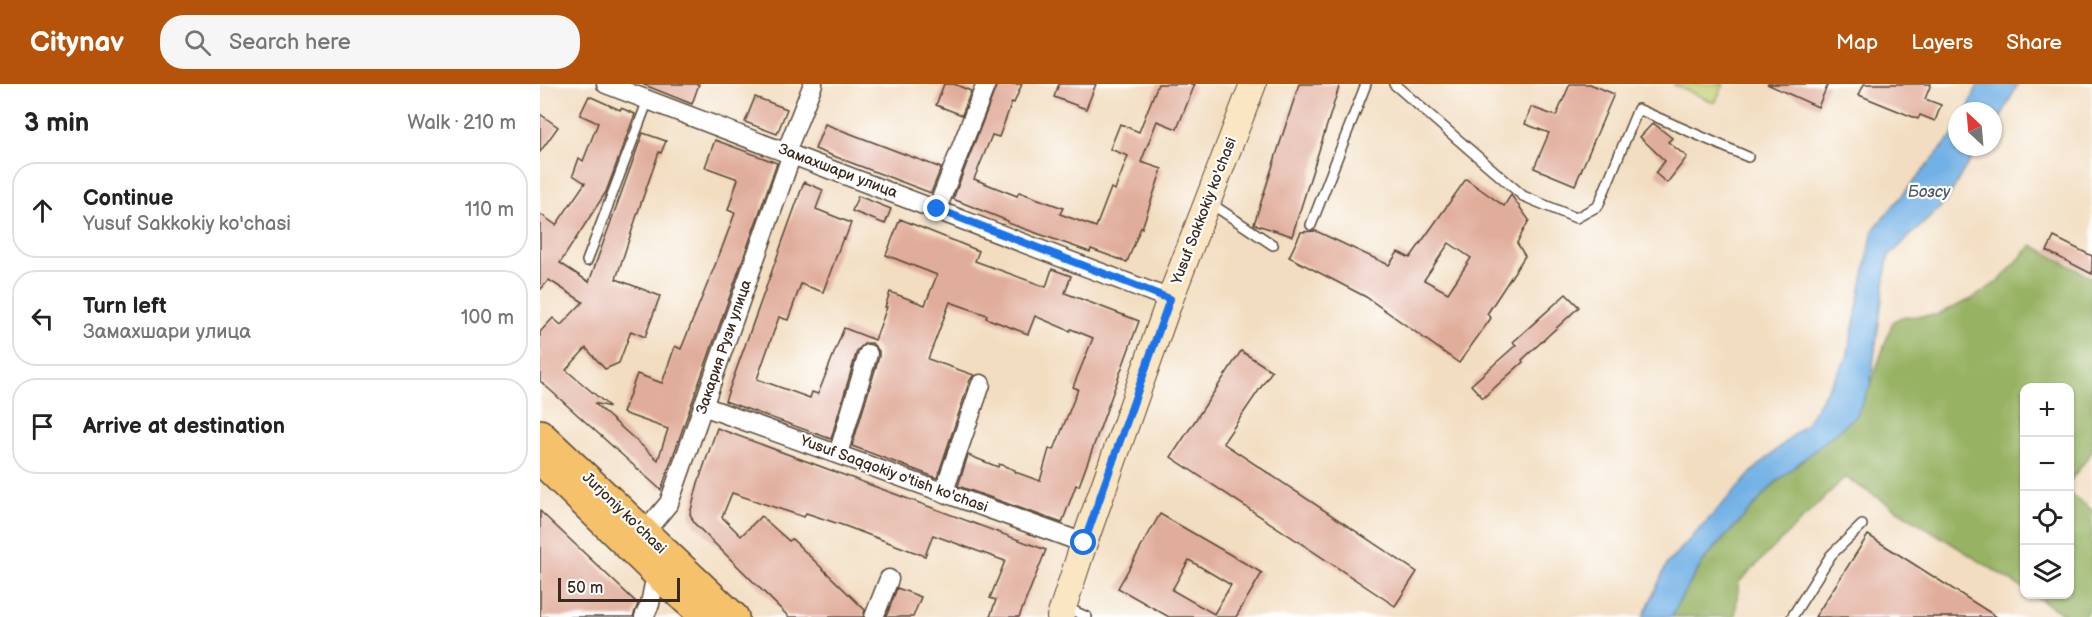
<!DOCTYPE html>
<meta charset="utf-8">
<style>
:root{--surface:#fff;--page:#f6f6f6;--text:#222;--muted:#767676;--line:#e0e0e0;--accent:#b45309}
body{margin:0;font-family:"Balsamiq Sans",sans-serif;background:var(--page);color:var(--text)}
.controls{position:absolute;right:18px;bottom:18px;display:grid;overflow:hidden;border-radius:12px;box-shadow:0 2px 4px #0004}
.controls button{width:54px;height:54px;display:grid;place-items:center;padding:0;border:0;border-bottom:2px solid var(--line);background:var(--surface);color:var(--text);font:30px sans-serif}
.compass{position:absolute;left:1408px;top:18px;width:54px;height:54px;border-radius:50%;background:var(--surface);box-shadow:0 2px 4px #0004;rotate:334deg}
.scale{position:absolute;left:18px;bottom:15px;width:122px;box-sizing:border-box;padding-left:6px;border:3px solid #3b2a1e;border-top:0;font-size:16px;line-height:21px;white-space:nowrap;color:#3b2a1e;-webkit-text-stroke:4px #fff;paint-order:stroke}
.stop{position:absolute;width:18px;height:18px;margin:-14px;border:4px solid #1a73e8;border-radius:50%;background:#fff}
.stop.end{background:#1a73e8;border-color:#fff;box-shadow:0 2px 6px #0008}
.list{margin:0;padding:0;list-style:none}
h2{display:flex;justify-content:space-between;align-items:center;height:78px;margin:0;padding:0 24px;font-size:26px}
h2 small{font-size:20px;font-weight:400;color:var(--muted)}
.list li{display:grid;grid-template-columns:39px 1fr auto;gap:18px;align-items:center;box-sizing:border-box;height:96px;margin:0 12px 12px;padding:0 12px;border:2px solid var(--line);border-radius:24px}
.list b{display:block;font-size:22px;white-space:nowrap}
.list p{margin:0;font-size:20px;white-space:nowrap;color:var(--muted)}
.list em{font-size:20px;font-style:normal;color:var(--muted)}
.icon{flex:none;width:33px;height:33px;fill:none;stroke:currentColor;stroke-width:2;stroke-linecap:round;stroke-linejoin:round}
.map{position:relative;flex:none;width:1552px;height:533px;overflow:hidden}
header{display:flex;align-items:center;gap:36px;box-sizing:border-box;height:84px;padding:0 30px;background:var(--accent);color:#fff}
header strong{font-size:28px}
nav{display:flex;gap:33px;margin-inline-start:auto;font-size:21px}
.search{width:420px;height:54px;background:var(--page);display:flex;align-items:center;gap:15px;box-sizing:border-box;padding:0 21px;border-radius:24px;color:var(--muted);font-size:22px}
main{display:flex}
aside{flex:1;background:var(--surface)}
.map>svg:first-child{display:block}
</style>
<header>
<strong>Citynav</strong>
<div class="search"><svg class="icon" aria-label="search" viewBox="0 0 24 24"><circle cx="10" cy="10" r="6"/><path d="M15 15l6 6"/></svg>Search here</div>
<nav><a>Map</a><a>Layers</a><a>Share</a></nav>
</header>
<main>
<aside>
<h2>3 min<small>Walk · 210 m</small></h2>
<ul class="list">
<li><svg class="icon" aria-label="ahead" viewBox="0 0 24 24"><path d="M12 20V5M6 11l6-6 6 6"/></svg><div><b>Continue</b><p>Yusuf Sakkokiy ko'chasi</p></div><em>110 m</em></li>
<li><svg class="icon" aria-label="left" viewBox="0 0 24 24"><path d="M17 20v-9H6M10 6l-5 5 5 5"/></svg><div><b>Turn left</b><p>Замахшари улица</p></div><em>100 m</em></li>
<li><svg class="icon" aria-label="arrive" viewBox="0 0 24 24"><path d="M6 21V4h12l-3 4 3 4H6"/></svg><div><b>Arrive at destination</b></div></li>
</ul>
</aside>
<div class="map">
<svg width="1552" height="533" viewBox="0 0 1552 533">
<rect width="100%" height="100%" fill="#fff"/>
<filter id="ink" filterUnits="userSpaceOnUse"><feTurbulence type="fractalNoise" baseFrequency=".0167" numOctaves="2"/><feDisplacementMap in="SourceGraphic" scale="12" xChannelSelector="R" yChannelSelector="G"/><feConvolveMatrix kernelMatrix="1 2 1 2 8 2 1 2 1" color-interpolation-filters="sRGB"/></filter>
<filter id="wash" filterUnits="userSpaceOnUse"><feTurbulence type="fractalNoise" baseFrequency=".008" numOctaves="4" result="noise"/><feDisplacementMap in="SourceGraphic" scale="24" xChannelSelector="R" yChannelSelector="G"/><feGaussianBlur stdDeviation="1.35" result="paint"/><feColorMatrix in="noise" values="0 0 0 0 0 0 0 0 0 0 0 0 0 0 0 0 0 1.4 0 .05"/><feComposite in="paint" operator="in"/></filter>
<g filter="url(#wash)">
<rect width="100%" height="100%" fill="#f2ddc0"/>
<path fill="#bfcf72" stroke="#7d7c48" stroke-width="1.5" d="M1132 0H1184L1175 19Z"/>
<g fill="#97b264" stroke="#696e41" stroke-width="1.5">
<path d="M1492 161 1552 194V368L1530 397V304H1484V505L1305 393 1199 498 1195 533H1132L1138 519 1164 476 1235 399 1316 332 1330 302 1353 237 1362 233 1396 231 1430 216 1460 196Z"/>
<path d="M1530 410 1552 426V518L1544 533H1528L1493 511 1530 510Z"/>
</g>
<g fill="#72b1e5" stroke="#566e82" stroke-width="1.5">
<path d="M1438 0H1478L1453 48V27H1427Z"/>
<path d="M1417 46V63H1441L1425 84 1406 118 1348 173 1330 302 1317 331 1235 399 1164 476 1138 519 1132 533H1103L1127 480 1215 385 1266 340 1307 274 1333 146Z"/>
</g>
<g id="blocks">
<g fill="#e1ad9b" fill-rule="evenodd">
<path d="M102 0H159L152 20Z"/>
<path d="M404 0H414L431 7 422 31 396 21Z"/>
<path d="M457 0H482L474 19 472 18 459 53 452 51 434 95 477 112 479 108 523 124 520 130 556 143 571 104 575 106 588 72 570 65 580 40 599 48 618 0H655L637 45 617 37 601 78 622 85 602 144 601 143 587 178 551 165 550 168 468 139V137L413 115Z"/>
<path d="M519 0H556L546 25 514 13Z"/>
<path d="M759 0H800L752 152 714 140Z"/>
<path d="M1030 0H1050L1074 10 1035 101 994 84 1009 49 985 40 991 23 1016 32Z"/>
<path d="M1227 0H1288L1278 23Z"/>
<path d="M1324 0H1391L1385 15 1401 21 1395 37 1380 31 1378 35 1319 11Z"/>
<path d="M49 12 80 26 81 24 95 30 66 108 20 179 49 198 103 49 126 57 121 69 119 68 101 119 76 195 120 212 105 253 91 247 79 279 65 285 46 264 26 286 70 323 54 319 118 376 128 345 83 329 97 290 122 299 135 262 141 265 182 164 195 129 188 126 198 95 165 83 175 56 237 79 121 406 0 297V248L13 234 21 241 43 218 9 196 0 206V130L16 141 45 99 33 91 39 74 43 77 58 39 40 31Z"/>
<path d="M215 13 247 25 237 50 205 38Z"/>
<path d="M0 30 18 43 0 68Z"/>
<path d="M1113 39 1132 54 1128 58 1147 73 1127 99 1115 89 1125 77 1100 53Z"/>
<path d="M285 40 401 84 391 109 275 65Z"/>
<path d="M926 95 964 122 971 111 989 136 977 159 985 172 947 230 951 234 919 279 826 213 749 173 761 148 776 147 849 181 858 168 870 174ZM909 159 931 174 908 209 884 196Z"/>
<path d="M264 98 283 106 276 125 311 139 305 155 303 154 283 208 261 200 248 236 239 233 217 295 270 314 272 308 278 310 304 244 335 256 347 223H345L350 208 385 221 397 191 346 171 360 135 439 167 435 177 506 203 512 185 531 192 525 209 599 237 539 402 536 401 522 439 418 402 428 371 458 383 459 380 475 386V388L500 397 509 365 514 366 538 305 533 303 553 254 531 245 530 247 495 232 488 250 446 234 447 231 410 218 388 275 434 291 430 296 397 394 312 362 339 273V267L332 259H325L317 267 291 355 185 317Z"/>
<path d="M318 112 351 125 345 140 312 127Z"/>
<path d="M1514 153 1552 172V190L1507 167Z"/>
<path d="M1026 210 1039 223 982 276 983 278 943 314 931 301 976 261 973 258Z"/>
<path d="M701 267 732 287 683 359 877 488 855 522 631 373Z"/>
<path d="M177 344 506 466 479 533H450L456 516 450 514 465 477 393 451 385 472 305 442 266 429 264 433 192 409 182 433 201 452 221 432 249 457 252 455 325 526 323 533H249L154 439 150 430 158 399Z"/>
<path d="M0 427 98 520 93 533H0Z"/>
<path d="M620 430 722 489 696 533H629L578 504ZM649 476 691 501 674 530 632 506Z"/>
<path d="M1328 451 1457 533H1275Z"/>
<path d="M357 504 381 513 373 533H346Z"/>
</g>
</g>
</g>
<g filter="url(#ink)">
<use href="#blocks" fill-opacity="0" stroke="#564536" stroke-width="1.5"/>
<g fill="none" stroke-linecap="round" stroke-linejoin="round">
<g stroke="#564536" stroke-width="12">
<g id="service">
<path d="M854 0 983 112 1036 134 1058 122 1098 25 1208 73"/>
<path d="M670 119 733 161"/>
<path d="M771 141 826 0"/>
<path d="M47 177 108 16"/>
<path d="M525 523 547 533"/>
<path d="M1252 533 1291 471 1322 441"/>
</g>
</g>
<g stroke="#564536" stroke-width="21">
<g id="minor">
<path d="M66 0 630 215"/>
<path d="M246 68 273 0"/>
<path d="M397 125 446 0"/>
<path d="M163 322 544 459"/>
<path d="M298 370 328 270"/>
<path d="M404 407 441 300"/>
<path d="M104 449 129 419 252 70"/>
<path d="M104 533 110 520 116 490"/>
<path d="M334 533 349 495"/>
</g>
</g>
<g stroke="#564536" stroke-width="28">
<path id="secondary" d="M520 533 544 459 630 215 713 0"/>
</g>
<g stroke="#564536" stroke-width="30">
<g id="primary">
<path d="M0 349 195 533"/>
<path d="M0 377 116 490 164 533"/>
</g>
</g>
<use href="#service" stroke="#fff" stroke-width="9"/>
<use href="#minor" stroke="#fff" stroke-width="18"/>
<use href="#secondary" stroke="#fbe6c4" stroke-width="26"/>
<use href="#primary" stroke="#f5c16b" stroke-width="27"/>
</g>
</g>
<g fill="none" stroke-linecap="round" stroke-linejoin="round" filter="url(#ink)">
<path stroke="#1a73e8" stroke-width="8" d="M397 125 630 215 544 459"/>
</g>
<g text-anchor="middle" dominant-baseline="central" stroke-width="4.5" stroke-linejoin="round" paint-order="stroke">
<g font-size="15" fill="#3b2a1e" stroke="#fff">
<text transform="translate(298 87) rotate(21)">Замахшари улица</text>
<text transform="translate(664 127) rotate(-69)">Yusuf Sakkokiy ko'chasi</text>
<text transform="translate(184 263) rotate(-71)">Закария Рузи улица</text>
<text transform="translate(354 390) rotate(20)">Yusuf Saqqokiy o'tish ko'chasi</text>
<text transform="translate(84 429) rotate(44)">Jurjoniy ko'chasi</text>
</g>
<g font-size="16" font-style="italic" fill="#4e5964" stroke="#fff">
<text x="1389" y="108">Бозсу</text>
</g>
</g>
</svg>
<div class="controls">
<button>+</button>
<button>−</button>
<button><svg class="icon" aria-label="locate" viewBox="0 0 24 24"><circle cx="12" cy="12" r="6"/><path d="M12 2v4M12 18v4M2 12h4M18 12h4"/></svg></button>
<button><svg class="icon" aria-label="layers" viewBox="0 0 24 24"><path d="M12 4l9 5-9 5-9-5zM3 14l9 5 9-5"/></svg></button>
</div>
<svg class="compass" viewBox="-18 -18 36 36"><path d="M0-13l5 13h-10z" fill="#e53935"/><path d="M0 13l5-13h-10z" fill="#767676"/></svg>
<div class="scale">50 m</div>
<div class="stop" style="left:544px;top:459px"></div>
<div class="stop end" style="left:397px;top:125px"></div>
</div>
</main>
